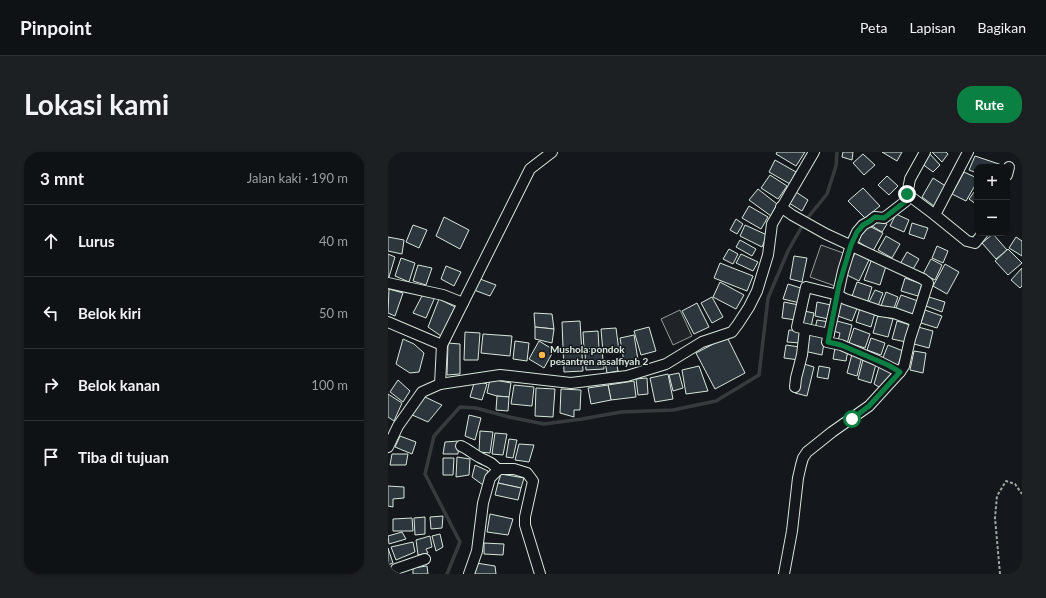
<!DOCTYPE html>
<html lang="id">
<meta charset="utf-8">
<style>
:root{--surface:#0f1215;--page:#1d2022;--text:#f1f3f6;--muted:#9b9ea0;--line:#2f3234;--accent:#0b8043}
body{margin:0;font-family:Lato,sans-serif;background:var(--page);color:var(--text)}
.controls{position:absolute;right:12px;top:12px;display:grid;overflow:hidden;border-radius:8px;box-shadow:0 1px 3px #0004}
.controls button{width:36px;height:36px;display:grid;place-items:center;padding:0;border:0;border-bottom:1px solid var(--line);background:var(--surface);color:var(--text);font:20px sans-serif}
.stop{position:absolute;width:12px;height:12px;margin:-9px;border:3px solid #0b8043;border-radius:50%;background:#fff}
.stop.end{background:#0b8043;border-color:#fff;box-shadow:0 1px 4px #0008}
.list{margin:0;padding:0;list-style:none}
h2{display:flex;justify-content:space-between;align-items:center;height:52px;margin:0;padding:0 16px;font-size:17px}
h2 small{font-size:13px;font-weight:400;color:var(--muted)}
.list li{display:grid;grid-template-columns:26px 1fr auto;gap:12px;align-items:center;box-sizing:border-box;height:72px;padding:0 16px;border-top:1px solid var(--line)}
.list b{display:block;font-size:15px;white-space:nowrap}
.list em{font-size:13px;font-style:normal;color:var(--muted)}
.icon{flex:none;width:22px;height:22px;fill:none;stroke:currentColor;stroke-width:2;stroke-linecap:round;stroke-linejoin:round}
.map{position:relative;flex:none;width:634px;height:422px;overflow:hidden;border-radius:16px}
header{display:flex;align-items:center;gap:24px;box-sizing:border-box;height:56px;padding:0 20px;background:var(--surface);border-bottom:1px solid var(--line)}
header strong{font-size:19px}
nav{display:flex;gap:22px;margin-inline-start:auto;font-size:14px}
.intro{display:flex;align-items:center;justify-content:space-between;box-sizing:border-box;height:96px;padding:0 24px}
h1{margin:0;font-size:28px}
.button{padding:10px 18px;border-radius:16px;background:var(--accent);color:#fff;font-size:14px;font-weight:700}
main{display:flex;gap:24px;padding:0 24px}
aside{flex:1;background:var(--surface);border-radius:16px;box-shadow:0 1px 3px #0004}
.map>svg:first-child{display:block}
</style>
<header>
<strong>Pinpoint</strong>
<nav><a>Peta</a><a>Lapisan</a><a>Bagikan</a></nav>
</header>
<div class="intro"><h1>Lokasi kami</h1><a class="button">Rute</a></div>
<main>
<aside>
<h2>3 mnt<small>Jalan kaki · 190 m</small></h2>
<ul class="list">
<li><svg class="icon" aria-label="ahead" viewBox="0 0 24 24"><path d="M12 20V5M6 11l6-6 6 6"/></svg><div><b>Lurus</b></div><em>40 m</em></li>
<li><svg class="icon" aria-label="left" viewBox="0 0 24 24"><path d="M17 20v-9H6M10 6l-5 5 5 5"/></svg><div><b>Belok kiri</b></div><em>50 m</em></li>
<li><svg class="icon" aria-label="right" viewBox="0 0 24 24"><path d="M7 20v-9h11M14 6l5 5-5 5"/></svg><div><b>Belok kanan</b></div><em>100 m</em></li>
<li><svg class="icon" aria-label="arrive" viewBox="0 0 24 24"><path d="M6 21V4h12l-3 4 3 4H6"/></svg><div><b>Tiba di tujuan</b></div></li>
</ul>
</aside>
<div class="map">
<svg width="634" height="422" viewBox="0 0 634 422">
<rect width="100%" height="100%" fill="#14181c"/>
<g fill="#202428" stroke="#939e99">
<path d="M433 93 458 102 447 134 422 125Z"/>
<path d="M292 158 304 184 285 193 273 167Z"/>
</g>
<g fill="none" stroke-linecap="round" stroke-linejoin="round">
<path stroke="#363b3e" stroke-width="3.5" d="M59 422 72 390 37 322 46 284 72 255 88 256 121 265 156 272 194 267 233 260 285 258 328 249 371 223 380 146 400 99 417 69 439 42 448 14 449 0"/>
</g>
<g fill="#2c363c" stroke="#d8e6dc">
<path d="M389 0H417L408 14 388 2Z"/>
<path d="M455 0H465L464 8 454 5Z"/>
<path d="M494 0H514L509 9Z"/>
<path d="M544 0H558L560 2 554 10Z"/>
<path d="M541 1 552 13 545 20 533 11Z"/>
<path d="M475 2 487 13 476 23 465 11Z"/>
<path d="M587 4 614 13 613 15H589V21L581 18Z"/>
<path d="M387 8 408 20 402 32 381 20Z"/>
<path d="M576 20 589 26V30L578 49 564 42Z"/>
<path d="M382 23 399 34 390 47 373 36Z"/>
<path d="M499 24 510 34 501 43 490 33Z"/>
<path d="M545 26 559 35 546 54 534 45Z"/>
<path d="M475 36 492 54 477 66 460 49Z"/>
<path d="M589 36V53L581 47Z"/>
<path d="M370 37 389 52 383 64 361 48Z"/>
<path d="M408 40 420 48 414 59 401 51Z"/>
<path d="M361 54 380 65 373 77 354 66Z"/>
<path d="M508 62 521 68 516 80 502 74Z"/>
<path d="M56 65 81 78 72 97 48 84Z"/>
<path d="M489 66 499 72 494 80 484 74Z"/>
<path d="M348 67 355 72 349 82 342 78Z"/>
<path d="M524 71 540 76 536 87 521 82Z"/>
<path d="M25 73 39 78 31 96 18 90Z"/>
<path d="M357 73 379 83 374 95 352 84Z"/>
<path d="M479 73 495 81 485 99 469 89Z"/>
<path d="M605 82 619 98 608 107 594 91Z"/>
<path d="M498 84 512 92 504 106 490 98Z"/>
<path d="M0 85 16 88 14 102 0 99Z"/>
<path d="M628 85 634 89V104L621 96Z"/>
<path d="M352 88 368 97 364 104 348 95Z"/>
<path d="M549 94 560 99 555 111 544 106Z"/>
<path d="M341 97 350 102 345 112 335 107Z"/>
<path d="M620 97 634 111 620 123 607 109Z"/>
<path d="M519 100 531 107 524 119 512 112Z"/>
<path d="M467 101 481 108 471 129 457 122Z"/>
<path d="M0 102 7 105 1 125H0Z"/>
<path d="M353 102 370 110 365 119 348 111Z"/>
<path d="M406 104 419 106 414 130 402 127Z"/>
<path d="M13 106 27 111 21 130 7 124Z"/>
<path d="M543 107 554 113 547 128 535 122Z"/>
<path d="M483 109 498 114 492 133 476 128Z"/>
<path d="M332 111 365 124 359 139 326 126Z"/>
<path d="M557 112 571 120 559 142 545 134Z"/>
<path d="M30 113 44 116 38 133 25 129Z"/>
<path d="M58 114 73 120 66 134 53 127Z"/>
<path d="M634 116V134L632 136 623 128Z"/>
<path d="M517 126 534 132 530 144 513 139Z"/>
<path d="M92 127 108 133 102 144 86 138Z"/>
<path d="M332 130 356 143 348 157 325 145Z"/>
<path d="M469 130 484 135 479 152 463 147Z"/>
<path d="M400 132 416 137 412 151 395 147Z"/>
<path d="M1 137 15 141 7 164 0 161Z"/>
<path d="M487 138 495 141 490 154 481 150Z"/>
<path d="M498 140 510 145 505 159 493 154Z"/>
<path d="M35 142 47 145 38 166 25 161Z"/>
<path d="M513 143 530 149 524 164 507 158Z"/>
<path d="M324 145 335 165 324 171 313 151Z"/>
<path d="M541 145 557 150 554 160 538 154Z"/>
<path d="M51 147 67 155 53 184 40 175Z"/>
<path d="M452 148 470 154 464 169 447 163Z"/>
<path d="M396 150 411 153 408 168 394 166Z"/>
<path d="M429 150 443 153 440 167 427 164Z"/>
<path d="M309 151 321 175 306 182 294 159Z"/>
<path d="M472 156 487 161 483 175 468 170Z"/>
<path d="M537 158 554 164 549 176 533 171Z"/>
<path d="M416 159 426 161 423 175 413 173Z"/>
<path d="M146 161 164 162 166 177 147 175Z"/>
<path d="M490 163 505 167 500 185 485 181Z"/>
<path d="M429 168 441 170 438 180 427 177Z"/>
<path d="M192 169 195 219 176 220 174 170Z"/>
<path d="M449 169 464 173 459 192 450 189 452 181 445 179Z"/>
<path d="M509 169 522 173 518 190 504 187Z"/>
<path d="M147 175 166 177 164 191 147 187Z"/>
<path d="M261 175 268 199 253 203 246 179Z"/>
<path d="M530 175 545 179 541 196 526 192Z"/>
<path d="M228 176 231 199 215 201 213 177Z"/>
<path d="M466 176 482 182 477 196 461 191Z"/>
<path d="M401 178 413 179 412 191 399 190Z"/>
<path d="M210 179 211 196 196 197 195 180Z"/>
<path d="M77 180 92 181 90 208H76Z"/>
<path d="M95 182 124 184 122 204 93 201Z"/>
<path d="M420 182 437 185 434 203 416 199Z"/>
<path d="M246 183 250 208 236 210 232 186Z"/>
<path d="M339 185 357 221 327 237 308 201Z"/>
<path d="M483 186 497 191 493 203 479 198Z"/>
<path d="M15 187 26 192 36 201 31 220 22 221 8 212Z"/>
<path d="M127 189 141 191 139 209 125 207Z"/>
<path d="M151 189 166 198 156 216 141 207Z"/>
<path d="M60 191 72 192V222L59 223Z"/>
<path d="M398 193 412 195 411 208 396 206Z"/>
<path d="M500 193 515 199 510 213 494 208Z"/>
<path d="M447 196 460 198 458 209 445 207Z"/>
<path d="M214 198 216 217 198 218 197 200Z"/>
<path d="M526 199 538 201 535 221 522 218Z"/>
<path d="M464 202 474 204 469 224 459 221Z"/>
<path d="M228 208 230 219 219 221 217 210Z"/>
<path d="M475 208 488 212 483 231 470 227Z"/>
<path d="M416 212 426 215 419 244 407 241Z"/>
<path d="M311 214 320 239 298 242 294 218Z"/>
<path d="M431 214 442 216 440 227 429 225Z"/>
<path d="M491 215 508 221 491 235 486 232Z"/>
<path d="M291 221 295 236 285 239 281 223Z"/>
<path d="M280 222 285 247 267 250 262 226Z"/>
<path d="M259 226 260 242 250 243 248 227Z"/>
<path d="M102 227 123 231 121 245 109 244 99 241Z"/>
<path d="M10 228 22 239 15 250 2 240Z"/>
<path d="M87 228 99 232 94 248 82 245Z"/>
<path d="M246 229 248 245 223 248 220 233Z"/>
<path d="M126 233 146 235 144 254 123 252Z"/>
<path d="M220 233 223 248 203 252 200 236Z"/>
<path d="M148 236 167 237 165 265 147 264Z"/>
<path d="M173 237 193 238 192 258H186V265L172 261Z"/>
<path d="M0 242 14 251 6 269 0 265Z"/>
<path d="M109 244 121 245 120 259 108 258Z"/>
<path d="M37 245 54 253 40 270 22 262Z"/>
<path d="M81 263 93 266 87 288 77 284Z"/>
<path d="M92 279 105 280 102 301 91 300Z"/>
<path d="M107 281 119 282 115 303 104 302Z"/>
<path d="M12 284 28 290 24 302 7 295Z"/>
<path d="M121 287 129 288 125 306 118 305Z"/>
<path d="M71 289 70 302H55L57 290Z"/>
<path d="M131 292 146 293 141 310 127 308Z"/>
<path d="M4 302H20L18 313H2Z"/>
<path d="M69 305 82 307 81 323 68 325Z"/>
<path d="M55 306H66L65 323H55Z"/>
<path d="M87 313 100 319 95 333 84 325Z"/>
<path d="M113 322 136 326 133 336 110 331Z"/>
<path d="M110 331 133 336 130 348 107 343Z"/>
<path d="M0 334 16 335V346L5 347V355L0 354Z"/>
<path d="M102 362 125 367 120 383 99 380Z"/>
<path d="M55 364 54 376 43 377 42 365Z"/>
<path d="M37 365V382L27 383 26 366Z"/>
<path d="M24 366 25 379H5V367Z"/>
<path d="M14 380 18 387 1 392 0 384Z"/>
<path d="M52 382 55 395 48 399 44 384Z"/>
<path d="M42 384 44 395 38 397 40 401 30 403 28 388Z"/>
<path d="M25 390 27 400 8 408 3 395Z"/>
<path d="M96 391 116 392 115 403 96 402Z"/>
<path d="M0 396 5 411 0 413Z"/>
<path d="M88 411 107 414 108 422H86Z"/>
<path d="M39 414 40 422H25V416Z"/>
</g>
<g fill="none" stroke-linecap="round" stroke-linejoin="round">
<g stroke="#d8e6dc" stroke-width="12">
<g id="street">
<path d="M619 23 621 15"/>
<path d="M519 42 547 63 579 89 587 91 595 81"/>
<path d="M393 55 404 63 438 82 535 127 540 131 522 187 516 214 512 220 481 254 444 280 419 300 415 306 413 313 410 326 404 379 396 422"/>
<path d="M547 63 580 0"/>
<path d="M0 131 55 143 75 151"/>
<path d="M0 170 54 193"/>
<path d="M441 182 409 175 418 135 450 143 457 147 492 159 506 161 528 169"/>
<path d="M512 220 488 208 453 193 439 190 455 119 463 93 469 80 475 73 482 69 487 65 496 66 518 49 522 27 537 0"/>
<path d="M52 232 112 223 183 231 239 224 278 212 314 190 344 180 350 172 361 155 369 139 380 103 384 72 426 0"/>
<path d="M407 235 408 226 414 203 417 177"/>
<path d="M73 294C80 297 85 302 91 305 100 310 103 309 110 318"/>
<path d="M0 295 10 274 34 240 52 232 54 193 142 17 164 0"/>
<path d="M8 417 37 407"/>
<path d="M81 422 89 399 95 351 102 326 111 317H126L139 321 145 329 137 365V373L152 422"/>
</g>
</g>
<path stroke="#9da8a2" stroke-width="2" stroke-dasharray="3 2" stroke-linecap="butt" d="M612 422 607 366 609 344 618 329 627 332 634 342"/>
<use href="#street" stroke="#14181c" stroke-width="10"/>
</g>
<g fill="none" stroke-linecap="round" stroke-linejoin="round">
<path stroke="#0b8043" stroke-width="5" d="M464 267 481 254 512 220 500 213 453 193 440 190 451 133 463 93 469 80 475 73 482 69 487 65 496 66 518 49 519 42"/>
</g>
<circle fill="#ffb74d" stroke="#14181c" stroke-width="1.5" cx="154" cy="203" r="4"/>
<g text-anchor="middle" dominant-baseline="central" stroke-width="3" stroke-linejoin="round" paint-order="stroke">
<g font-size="10" font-weight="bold" fill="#d8e6dc" stroke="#14181c" text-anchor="start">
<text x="162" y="197">Mushola pondok<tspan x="162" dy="12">pesantren assalfiyah 2</tspan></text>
</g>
</g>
</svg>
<div class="controls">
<button>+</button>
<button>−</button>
</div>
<div class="stop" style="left:464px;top:267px"></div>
<div class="stop end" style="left:519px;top:42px"></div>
</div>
</main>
